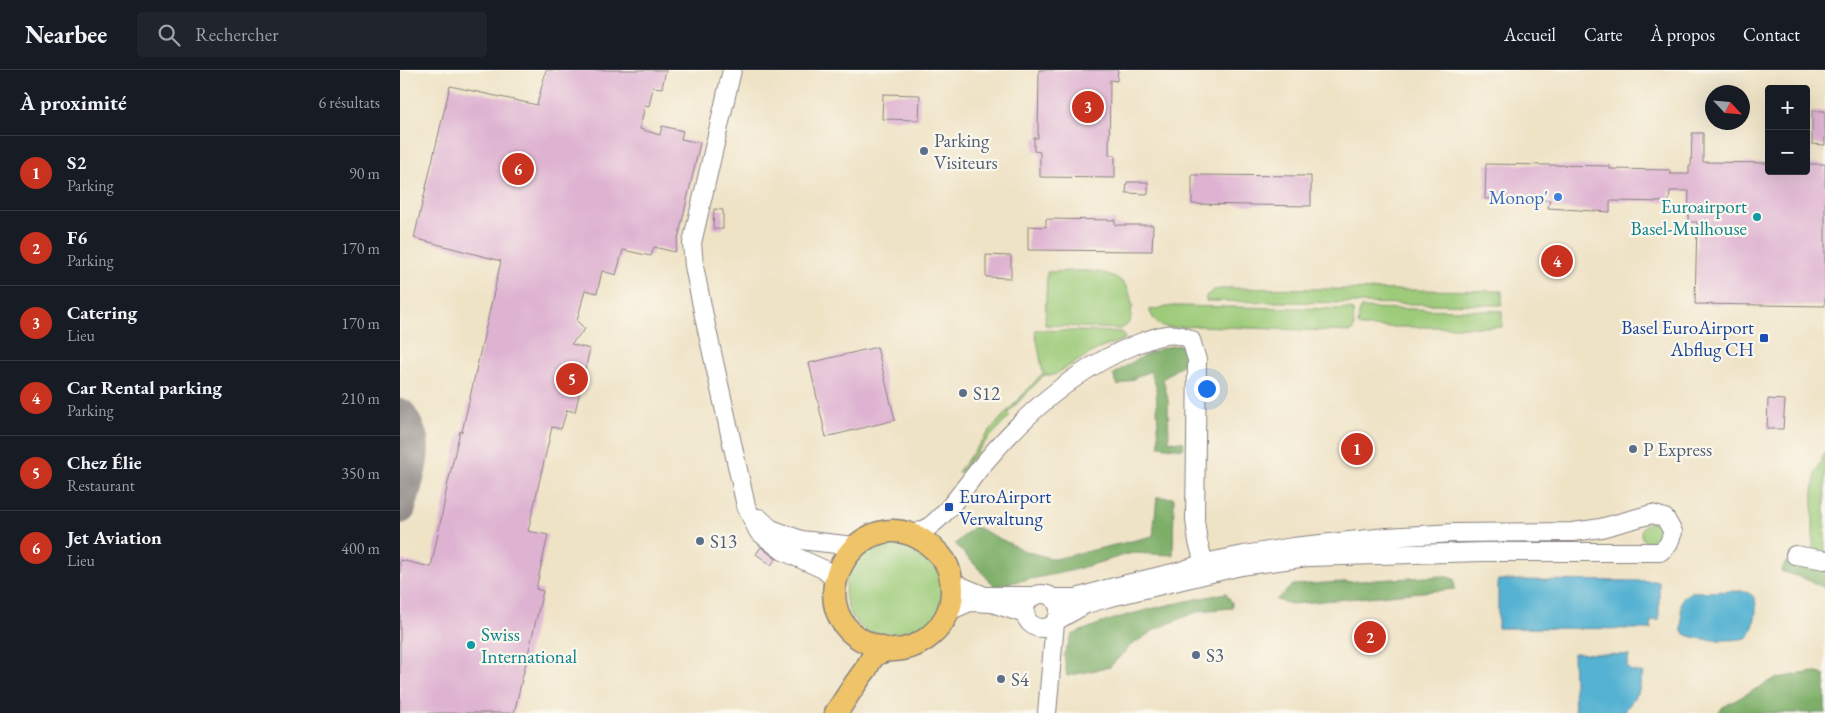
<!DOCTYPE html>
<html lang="fr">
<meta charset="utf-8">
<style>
:root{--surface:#171b24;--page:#20242c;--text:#f1f3f6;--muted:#9ea1a6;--line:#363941;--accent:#c8321e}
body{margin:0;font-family:"EB Garamond",serif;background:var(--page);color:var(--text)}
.controls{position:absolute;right:15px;top:15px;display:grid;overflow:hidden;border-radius:5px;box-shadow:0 5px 20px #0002}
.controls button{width:45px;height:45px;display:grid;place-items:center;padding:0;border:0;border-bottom:1px solid var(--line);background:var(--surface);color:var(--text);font:25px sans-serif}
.compass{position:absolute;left:1305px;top:15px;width:45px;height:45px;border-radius:50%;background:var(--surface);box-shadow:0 5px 20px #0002;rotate:116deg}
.you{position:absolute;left:806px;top:318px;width:18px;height:18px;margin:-12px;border:4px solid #fff;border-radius:50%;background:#1a73e8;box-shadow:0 0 0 8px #1a73e833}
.badge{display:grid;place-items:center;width:32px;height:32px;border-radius:50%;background:var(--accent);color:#fff;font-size:16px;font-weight:700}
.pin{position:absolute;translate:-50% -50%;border:2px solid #fff;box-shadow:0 1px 5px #0006}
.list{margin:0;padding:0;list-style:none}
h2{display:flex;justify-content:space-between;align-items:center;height:65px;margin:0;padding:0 20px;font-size:21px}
h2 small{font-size:16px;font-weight:400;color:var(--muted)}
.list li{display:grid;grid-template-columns:32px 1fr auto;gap:15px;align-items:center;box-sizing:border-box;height:75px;padding:0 20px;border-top:1px solid var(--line)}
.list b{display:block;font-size:19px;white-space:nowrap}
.list p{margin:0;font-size:16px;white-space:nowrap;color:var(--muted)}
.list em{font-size:16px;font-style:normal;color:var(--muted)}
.icon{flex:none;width:28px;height:28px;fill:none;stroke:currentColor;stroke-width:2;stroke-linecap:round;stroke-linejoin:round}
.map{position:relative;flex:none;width:1425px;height:643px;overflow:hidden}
header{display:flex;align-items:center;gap:30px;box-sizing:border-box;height:70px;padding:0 25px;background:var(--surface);border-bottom:1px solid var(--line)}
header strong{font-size:24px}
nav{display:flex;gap:28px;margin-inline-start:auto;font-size:18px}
.search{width:350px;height:45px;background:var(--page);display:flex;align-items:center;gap:12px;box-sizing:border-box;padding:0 18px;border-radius:5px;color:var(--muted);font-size:19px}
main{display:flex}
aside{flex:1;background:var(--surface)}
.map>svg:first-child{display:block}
</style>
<header>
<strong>Nearbee</strong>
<div class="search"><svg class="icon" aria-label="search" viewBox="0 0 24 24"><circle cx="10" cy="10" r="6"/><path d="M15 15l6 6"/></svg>Rechercher</div>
<nav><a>Accueil</a><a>Carte</a><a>À propos</a><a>Contact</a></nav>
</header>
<main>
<aside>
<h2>À proximité<small>6 résultats</small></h2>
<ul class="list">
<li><span class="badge">1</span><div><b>S2</b><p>Parking</p></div><em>90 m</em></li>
<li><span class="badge">2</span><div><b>F6</b><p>Parking</p></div><em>170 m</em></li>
<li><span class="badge">3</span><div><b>Catering</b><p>Lieu</p></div><em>170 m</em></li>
<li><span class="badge">4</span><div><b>Car Rental parking</b><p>Parking</p></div><em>210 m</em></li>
<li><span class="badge">5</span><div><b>Chez Élie</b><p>Restaurant</p></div><em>350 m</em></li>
<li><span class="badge">6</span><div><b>Jet Aviation</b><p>Lieu</p></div><em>400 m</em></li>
</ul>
</aside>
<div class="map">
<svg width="1425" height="643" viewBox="0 0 1425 643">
<rect width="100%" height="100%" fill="#fbf7ec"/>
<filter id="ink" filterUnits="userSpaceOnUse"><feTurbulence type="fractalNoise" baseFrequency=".02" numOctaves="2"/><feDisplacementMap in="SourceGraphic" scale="10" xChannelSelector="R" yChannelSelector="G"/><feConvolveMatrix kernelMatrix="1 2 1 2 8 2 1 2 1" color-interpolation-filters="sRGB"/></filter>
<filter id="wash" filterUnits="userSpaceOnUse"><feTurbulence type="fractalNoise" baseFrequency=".0096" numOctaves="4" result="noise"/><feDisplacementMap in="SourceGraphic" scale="20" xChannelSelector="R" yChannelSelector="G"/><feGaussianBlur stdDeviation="1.12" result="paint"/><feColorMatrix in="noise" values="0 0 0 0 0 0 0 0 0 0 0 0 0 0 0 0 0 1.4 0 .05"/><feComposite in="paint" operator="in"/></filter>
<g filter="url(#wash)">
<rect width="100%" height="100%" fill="#efe3c6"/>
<g fill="#9dcb79" stroke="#60765a">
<path d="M647 202C670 202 710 195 726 216 730 221 731 231 733 238L731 239C732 250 730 255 720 259L645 255Z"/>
<path d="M828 218 1102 221V235L806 231V226L814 220Z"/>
<path d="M773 236 950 239 953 240 954 258 952 262 799 256 770 258 762 256 755 251 749 240Z"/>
<path d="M961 238 1102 241V257H961L958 255 959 242Z"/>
<path d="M635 260 722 262 725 269 696 280 654 305H644L607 344 610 346 584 373 560 404 558 402 591 359 643 303Z"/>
<path d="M1425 382V484L1418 483 1413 477V422L1416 402Z"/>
<circle cx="1252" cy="463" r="11"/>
<circle cx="494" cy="521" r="49"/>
</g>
<g fill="#7eaf69" stroke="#506852">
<path d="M780 275 785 280 787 291 763 309 768 330 769 371 784 372 783 379 759 376 756 316 750 301 718 316 713 305C732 291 756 277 780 275Z"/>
<path d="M757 427 774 428 773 485 732 483 670 501 595 516 555 474 574 456 627 482 655 489 753 466Z"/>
<path d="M1386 492 1425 499V518L1403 508 1381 501Z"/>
<path d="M1043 506 1054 509 1055 519 891 534 876 530 893 515Z"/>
<path d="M826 523 832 533V538L799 541 756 559 730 576 710 597 667 606 664 584 672 565C720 543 774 534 826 523Z"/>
<path d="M1414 602 1425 605V643H1318L1323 637 1376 608Z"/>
</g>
<g fill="#54b2d2" stroke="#3b6a86">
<path d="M1098 510 1259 511V550H1251V559L1098 558Z"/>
<path d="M1343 521C1348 523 1353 524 1355 530 1358 539 1354 562 1347 568 1331 571 1295 572 1282 562L1281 533 1283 527 1291 522Z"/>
<path d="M1173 583 1229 585 1227 597 1231 601 1243 603 1239 620 1224 643H1175Z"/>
</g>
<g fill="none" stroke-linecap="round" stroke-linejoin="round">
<path stroke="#888280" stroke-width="32" d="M0 344C5 352 10 360 12 369 16 389 5 418 0 438"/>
</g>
<g id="blocks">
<g fill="#deb2d1">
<path d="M146 0H266L262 18 253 17 249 36 245 35 240 59 260 65 262 56 283 61 281 69 300 73 275 182 254 177 251 186 223 180 216 205 202 201 197 223 185 220 177 251 185 259 171 274 190 279 175 342 167 340 161 359 152 357 128 461 148 465 136 519 143 521 114 643H0V490L31 497 42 445 47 417 60 361 62 362 101 191 14 168 50 16 137 35Z"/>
<path d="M639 0H718L717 11 710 10 709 85H715V108L640 107V82L634 81V68H638Z"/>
<path d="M483 24 520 25 519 50 482 49Z"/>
<path d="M1412 41H1425V75L1412 74Z"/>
<path d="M1292 63H1303V92L1369 93V101H1406V94H1425V236L1295 234 1297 152H1288L1289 121H1270L1269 132 1210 131V142L1148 138 1150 130 1085 129 1086 94 1210 96V99L1270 100V104H1289V96H1291Z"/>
<path d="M792 105 911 106V136L792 134Z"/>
<path d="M727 112H748V124L726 123Z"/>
<path d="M314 139 323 140V159H313Z"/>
<path d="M646 149 715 150V155H753L752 181 628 180V156L646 157Z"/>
<path d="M586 185 611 186V208L586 207Z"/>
<path d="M477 277 495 350 426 367 409 293Z"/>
<path d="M1368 329 1385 330 1383 359H1367Z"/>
<path d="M361 477 376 489 371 495 356 484Z"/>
</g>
</g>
</g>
<g filter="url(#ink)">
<use href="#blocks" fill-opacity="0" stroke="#888280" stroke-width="1"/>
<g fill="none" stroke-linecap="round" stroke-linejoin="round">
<g stroke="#888280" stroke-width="20">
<g id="minor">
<path d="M332 0 292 173 294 196 305 251 346 436 358 461 365 467 383 481 423 499 435 509"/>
<path d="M359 448 371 459 401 470 454 476"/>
<path d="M513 465C519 462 525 460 530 456 552 439 567 413 585 392 626 343 676 298 737 274 755 267 773 259 791 270L797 290 795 450 798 472 804 493"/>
<path d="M1395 485 1425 490"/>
<path d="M551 512 585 526H634"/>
<circle cx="642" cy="541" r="17"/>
<path d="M653 528H676L706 519 781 501 804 493 844 485 893 477 987 467 1054 463 1173 462 1201 458 1252 444 1265 448 1273 462 1268 475 1260 482H1083L908 487 841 496 707 528 686 534 656 551"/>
<path d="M549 541 570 532 592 533 625 544"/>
<path d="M647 643 655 553"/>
</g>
</g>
<g stroke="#888280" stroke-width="25">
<path id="major" d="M436 643C446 628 455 613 466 599 468 595 471 589 474 586 483 578 492 581 503 579 523 575 540 561 548 542 555 525 553 499 540 485 464 404 376 553 486 579"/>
</g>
<use href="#minor" stroke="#fff" stroke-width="18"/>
<use href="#major" stroke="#efc469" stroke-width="22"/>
</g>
</g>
<g fill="#5c6f8a" stroke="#fbf7ec" stroke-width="2">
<circle cx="524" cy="81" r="5"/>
<circle cx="563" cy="323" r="5"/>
<circle cx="1233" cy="379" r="5"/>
<circle cx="300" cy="471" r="5"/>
<circle cx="796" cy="585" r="5"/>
<circle cx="601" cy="609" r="5"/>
</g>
<circle fill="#3f7fe0" stroke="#fbf7ec" stroke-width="2" cx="1158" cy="127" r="5"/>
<g fill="#0f9aa8" stroke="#fbf7ec" stroke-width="2">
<circle cx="1357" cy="147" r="5"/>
<circle cx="71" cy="575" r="5"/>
</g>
<g fill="#1a4fb4" stroke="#fbf7ec" stroke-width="2">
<rect x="1359" y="263" width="10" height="10" rx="2.5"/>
<rect x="544" y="432" width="10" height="10" rx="2.5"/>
</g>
<g text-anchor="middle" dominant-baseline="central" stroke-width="4.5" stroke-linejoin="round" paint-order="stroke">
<g font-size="19" fill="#4e5e75" stroke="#fbf7ec" text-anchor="start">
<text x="534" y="70">Parking<tspan x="534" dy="22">Visiteurs</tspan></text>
<text x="573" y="323">S12</text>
<text x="1243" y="379">P Express</text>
<text x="310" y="471">S13</text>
<text x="806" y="585">S3</text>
<text x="611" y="609">S4</text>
</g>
<g font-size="19" fill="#366cbe" stroke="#fbf7ec" text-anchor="end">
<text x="1148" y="127">Monop'</text>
</g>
<g font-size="19" fill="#0d838f" stroke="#fbf7ec" text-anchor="end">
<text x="1347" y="136">Euroairport<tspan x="1347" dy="22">Basel-Mulhouse</tspan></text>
<text x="81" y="564" text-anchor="start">Swiss<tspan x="81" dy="22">International</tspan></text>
</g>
<g font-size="19" fill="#164399" stroke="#fbf7ec" text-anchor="end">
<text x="1354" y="257">Basel EuroAirport<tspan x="1354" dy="22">Abflug CH</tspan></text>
<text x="559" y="426" text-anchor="start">EuroAirport<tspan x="559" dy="22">Verwaltung</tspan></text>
</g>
</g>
</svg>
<div class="controls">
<button>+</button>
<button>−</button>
</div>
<svg class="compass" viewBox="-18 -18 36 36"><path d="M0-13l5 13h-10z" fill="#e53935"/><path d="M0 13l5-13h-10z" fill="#9ea1a6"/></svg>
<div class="you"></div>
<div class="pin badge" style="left:957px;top:379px">1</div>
<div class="pin badge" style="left:970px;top:567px">2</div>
<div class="pin badge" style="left:688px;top:37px">3</div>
<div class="pin badge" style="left:1157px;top:191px">4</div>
<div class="pin badge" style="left:172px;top:309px">5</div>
<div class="pin badge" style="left:118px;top:99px">6</div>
</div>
</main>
